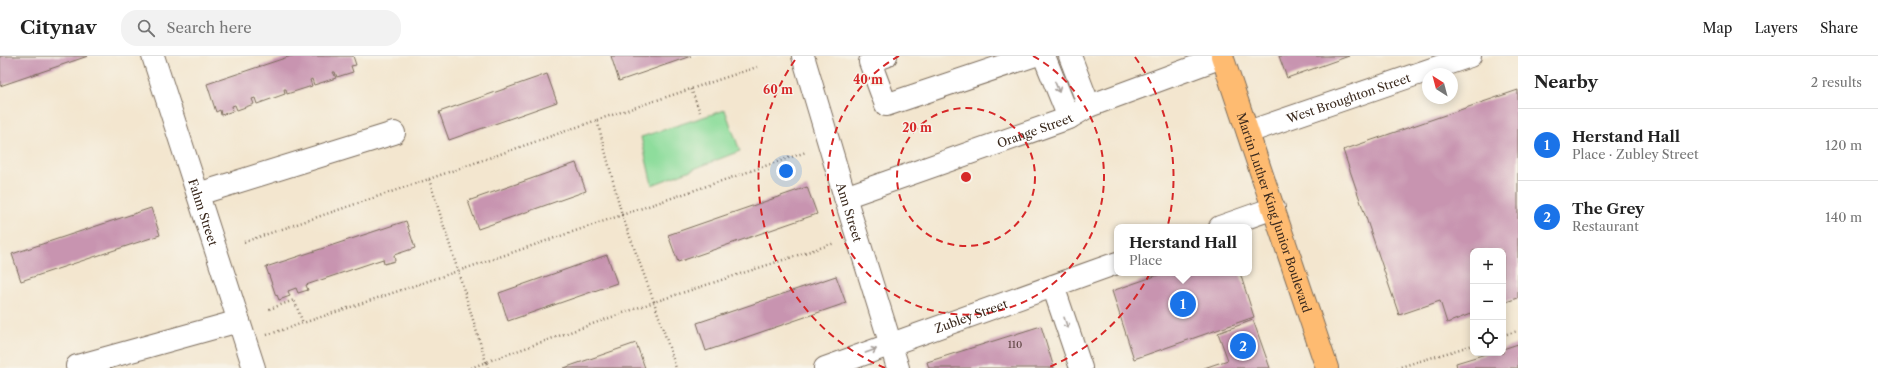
<!DOCTYPE html>
<meta charset="utf-8">
<style>
:root{--surface:#fff;--page:#f2f2f2;--text:#222;--muted:#767676;--line:#e0e0e0;--accent:#1a73e8}
body{margin:0;font-family:"Libre Caslon Text",serif;background:var(--page);color:var(--text)}
.controls{position:absolute;right:12px;bottom:12px;display:grid;overflow:hidden;border-radius:8px;box-shadow:0 2px 10px #0003}
.controls button{width:36px;height:36px;display:grid;place-items:center;padding:0;border:0;border-bottom:1px solid var(--line);background:var(--surface);color:var(--text);font:20px sans-serif}
.compass{position:absolute;left:1422px;top:12px;width:36px;height:36px;border-radius:50%;background:var(--surface);box-shadow:0 2px 10px #0003;rotate:324deg}
.you{position:absolute;left:786px;top:115px;width:14px;height:14px;margin:-10px;border:3px solid #fff;border-radius:50%;background:#1a73e8;box-shadow:0 0 0 6px #1a73e833}
.badge{display:grid;place-items:center;width:26px;height:26px;border-radius:50%;background:var(--accent);color:#fff;font-size:13px;font-weight:700}
.pin{position:absolute;translate:-50% -50%;border:2px solid #fff;box-shadow:0 1px 4px #0006}
.popup{position:absolute;left:1114px;top:168px;width:138px;height:52px;box-sizing:border-box;display:grid;place-content:center;border-radius:8px;background:var(--surface);filter:drop-shadow(0 1px 3px #0005);font-size:13px;white-space:nowrap;color:var(--muted)}
.popup b{font-size:15px;color:var(--text)}
.popup::after{content:'';position:absolute;left:50%;top:100%;margin-left:-8px;border:8px solid transparent;border-top-color:var(--surface)}
.list{margin:0;padding:0;list-style:none}
h2{display:flex;justify-content:space-between;align-items:center;height:52px;margin:0;padding:0 16px;font-size:17px}
h2 small{font-size:13px;font-weight:400;color:var(--muted)}
.list li{display:grid;grid-template-columns:26px 1fr auto;gap:12px;align-items:center;box-sizing:border-box;height:72px;padding:0 16px;border-top:1px solid var(--line)}
.list b{display:block;font-size:15px;white-space:nowrap}
.list p{margin:0;font-size:13px;white-space:nowrap;color:var(--muted)}
.list em{font-size:13px;font-style:normal;color:var(--muted)}
.icon{flex:none;width:22px;height:22px;fill:none;stroke:currentColor;stroke-width:2;stroke-linecap:round;stroke-linejoin:round}
.map{position:relative;flex:none;width:1518px;height:312px;overflow:hidden}
header{display:flex;align-items:center;gap:24px;box-sizing:border-box;height:56px;padding:0 20px;background:var(--surface);border-bottom:1px solid var(--line)}
header strong{font-size:19px}
nav{display:flex;gap:22px;margin-inline-start:auto;font-size:14px}
.search{width:280px;height:36px;background:var(--page);display:flex;align-items:center;gap:10px;box-sizing:border-box;padding:0 14px;border-radius:16px;color:var(--muted);font-size:15px}
main{display:flex}
aside{flex:1;background:var(--surface)}
.map>svg:first-child{display:block}
</style>
<header>
<strong>Citynav</strong>
<div class="search"><svg class="icon" aria-label="search" viewBox="0 0 24 24"><circle cx="10" cy="10" r="6"/><path d="M15 15l6 6"/></svg>Search here</div>
<nav><a>Map</a><a>Layers</a><a>Share</a></nav>
</header>
<main>
<div class="map">
<svg width="1518" height="312" viewBox="0 0 1518 312">
<rect width="100%" height="100%" fill="#f7f3e8"/>
<filter id="ink" filterUnits="userSpaceOnUse"><feTurbulence type="fractalNoise" baseFrequency=".025" numOctaves="2"/><feDisplacementMap in="SourceGraphic" scale="8" xChannelSelector="R" yChannelSelector="G"/><feConvolveMatrix kernelMatrix="1 2 1 2 8 2 1 2 1" color-interpolation-filters="sRGB"/></filter>
<filter id="wash" filterUnits="userSpaceOnUse"><feTurbulence type="fractalNoise" baseFrequency=".012" numOctaves="4" result="noise"/><feDisplacementMap in="SourceGraphic" scale="16" xChannelSelector="R" yChannelSelector="G"/><feGaussianBlur stdDeviation="0.9" result="paint"/><feColorMatrix in="noise" values="0 0 0 0 0 0 0 0 0 0 0 0 0 0 0 0 0 1.4 0 .05"/><feComposite in="paint" operator="in"/></filter>
<g filter="url(#wash)">
<rect width="100%" height="100%" fill="#f3e6cf"/>
<path fill="#8edd9c" stroke="#64845d" d="M725 54 740 95 652 129 641 81Z"/>
<g id="blocks">
<g fill="#c894b0">
<path d="M0 0H88L0 30Z"/>
<path d="M291 0H353L356 9 351 10 353 16 337 21 335 16H333L336 22 314 29 312 23 310 24 312 30 287 38 286 33H284L285 38 257 48 255 42 252 43 254 48 237 54 235 49 232 50 233 55 221 59 220 54 216 56 207 28Z"/>
<path d="M611 0H691L619 25Z"/>
<path d="M1279 0H1349L1287 22Z"/>
<path d="M547 18 557 46 449 84 439 56Z"/>
<path d="M1518 34V242L1503 247V195H1473V257L1447 267 1440 245 1399 259 1343 94Z"/>
<path d="M576 107 586 135 478 173 468 145Z"/>
<path d="M807 131 817 158 678 206 668 179Z"/>
<path d="M151 152 160 179 21 225 12 198Z"/>
<path d="M406 165 415 192 394 199 395 205 384 208 383 203 306 229 308 234 298 237 296 232 288 235 290 240 279 244 277 239 276 240 266 211Z"/>
<path d="M607 199 617 227 508 265 499 237Z"/>
<path d="M1164 217H1240L1254 261 1134 303 1112 235Z"/>
<path d="M836 220 846 247 706 295 697 267Z"/>
<path d="M1253 264 1270 312H1204L1228 304 1218 277Z"/>
<path d="M1041 270 1054 312H929L927 306Z"/>
<path d="M636 287 645 312H564Z"/>
<path d="M1518 288V312H1457L1456 307 1489 297H1503V293Z"/>
</g>
</g>
</g>
<g filter="url(#ink)">
<use href="#blocks" fill-opacity="0" stroke="#7b6c5c" stroke-width="1"/>
<g fill="none" stroke-linecap="round" stroke-linejoin="round">
<g stroke="#7b6c5c" stroke-width="24">
<g id="minor">
<path id="s1" d="M153 0 254 312"/>
<path id="s2" d="M803 0 845 141 898 312"/>
<path d="M886 0 870 6 886 49 1032 0"/>
<path d="M1044 0 1069 62"/>
<path d="M1070 0 1089 50"/>
<path id="s3" d="M1248 76 1470 0"/>
<path d="M198 138 394 77"/>
<path id="s4" d="M845 141 1069 62 1089 50 1222 1"/>
<path d="M1220 171 1274 152"/>
<path d="M1053 230 1081 312"/>
<path d="M77 310 239 265"/>
<path id="s5" d="M825 312 1117 207"/>
</g>
</g>
<g stroke="#7b6c5c" stroke-width="24">
<g id="major">
<path id="s6" d="M1222 0 1327 312"/>
</g>
</g>
<g stroke="#7b6c5c" stroke-width="2.5" stroke-dasharray="1 3" stroke-linecap="butt">
<path d="M691 33 700 56"/>
<path d="M597 64 757 11"/>
<path d="M429 123 597 64 622 159 806 96"/>
<path d="M244 186 429 123 458 215 303 267"/>
<path d="M267 279 303 267 294 244 267 254"/>
<path d="M1503 279 1518 275"/>
<path d="M471 312 486 306 458 215 622 159 654 246 835 187"/>
<path d="M488 312 486 306 654 246 676 312"/>
<path d="M1397 312 1473 289"/>
</g>
<use href="#minor" stroke="#fff" stroke-width="22"/>
<use href="#major" stroke="#febb71" stroke-width="22"/>
</g>
<defs><path id="oneway-shaft" d="M-6 0H5M1.5-3L5.5 0L1.5 3" fill="none" stroke-width="1.6" stroke-linecap="round" stroke-linejoin="round"/></defs>
<g stroke="#a79f9a">
<use href="#oneway-shaft" transform="translate(1057 31) rotate(68)"/>
<use href="#oneway-shaft" transform="translate(1066 267) rotate(71)"/>
<use href="#oneway-shaft" transform="translate(871 295) rotate(-20)"/>
</g>
</g>
<g fill="none" stroke="#d62828" stroke-width="2" stroke-dasharray="7 5">
<circle cx="966" cy="121" r="69"/>
<path d="M1033 0A138 138 0 1 1 899 0"/>
<path d="M885 312A207 207 0 0 1 797 1M1135 1A207 207 0 0 1 1047 312"/>
</g>
<g text-anchor="middle" dominant-baseline="central" stroke-width="3" stroke-linejoin="round" paint-order="stroke">
<g font-size="10" fill="#5e4442">
<text x="1015" y="288">110</text>
</g>
<g font-size="12" fill="#3b2a1e" stroke="#f7f3e8">
<text stroke="none"><textPath href="#s3" startOffset="106">West Broughton Street</textPath></text>
<text stroke="none"><textPath href="#s4" startOffset="201">Orange Street</textPath></text>
<text stroke="none"><textPath href="#s1" startOffset="164">Fahm Street</textPath></text>
<text stroke="none"><textPath href="#s2" startOffset="163">Ann Street</textPath></text>
<text stroke="none"><textPath href="#s6" startOffset="165">Martin Luther King Junior Boulevard</textPath></text>
<text stroke="none"><textPath href="#s5" startOffset="155">Zubley Street</textPath></text>
</g>
</g>
<circle cx="966" cy="121" r="6" fill="#d62828" stroke="#f7f3e8" stroke-width="2"/>
<g font-size="12" text-anchor="middle" font-weight="bold" fill="#d62828" stroke="#f7f3e8" stroke-width="3" stroke-linejoin="round" paint-order="stroke">
<text x="868" y="28">40 m</text>
<text x="778" y="38">60 m</text>
<text x="917" y="76">20 m</text>
</g>
</svg>
<div class="controls">
<button>+</button>
<button>−</button>
<button><svg class="icon" aria-label="locate" viewBox="0 0 24 24"><circle cx="12" cy="12" r="6"/><path d="M12 2v4M12 18v4M2 12h4M18 12h4"/></svg></button>
</div>
<svg class="compass" viewBox="-18 -18 36 36"><path d="M0-13l5 13h-10z" fill="#e53935"/><path d="M0 13l5-13h-10z" fill="#767676"/></svg>
<div class="you"></div>
<div class="pin badge" style="left:1183px;top:248px">1</div>
<div class="popup"><b>Herstand Hall</b>Place</div>
<div class="pin badge" style="left:1243px;top:290px">2</div>
</div>
<aside>
<h2>Nearby<small>2 results</small></h2>
<ul class="list">
<li><span class="badge">1</span><div><b>Herstand Hall</b><p>Place · Zubley Street</p></div><em>120 m</em></li>
<li><span class="badge">2</span><div><b>The Grey</b><p>Restaurant</p></div><em>140 m</em></li>
</ul>
</aside>
</main>
